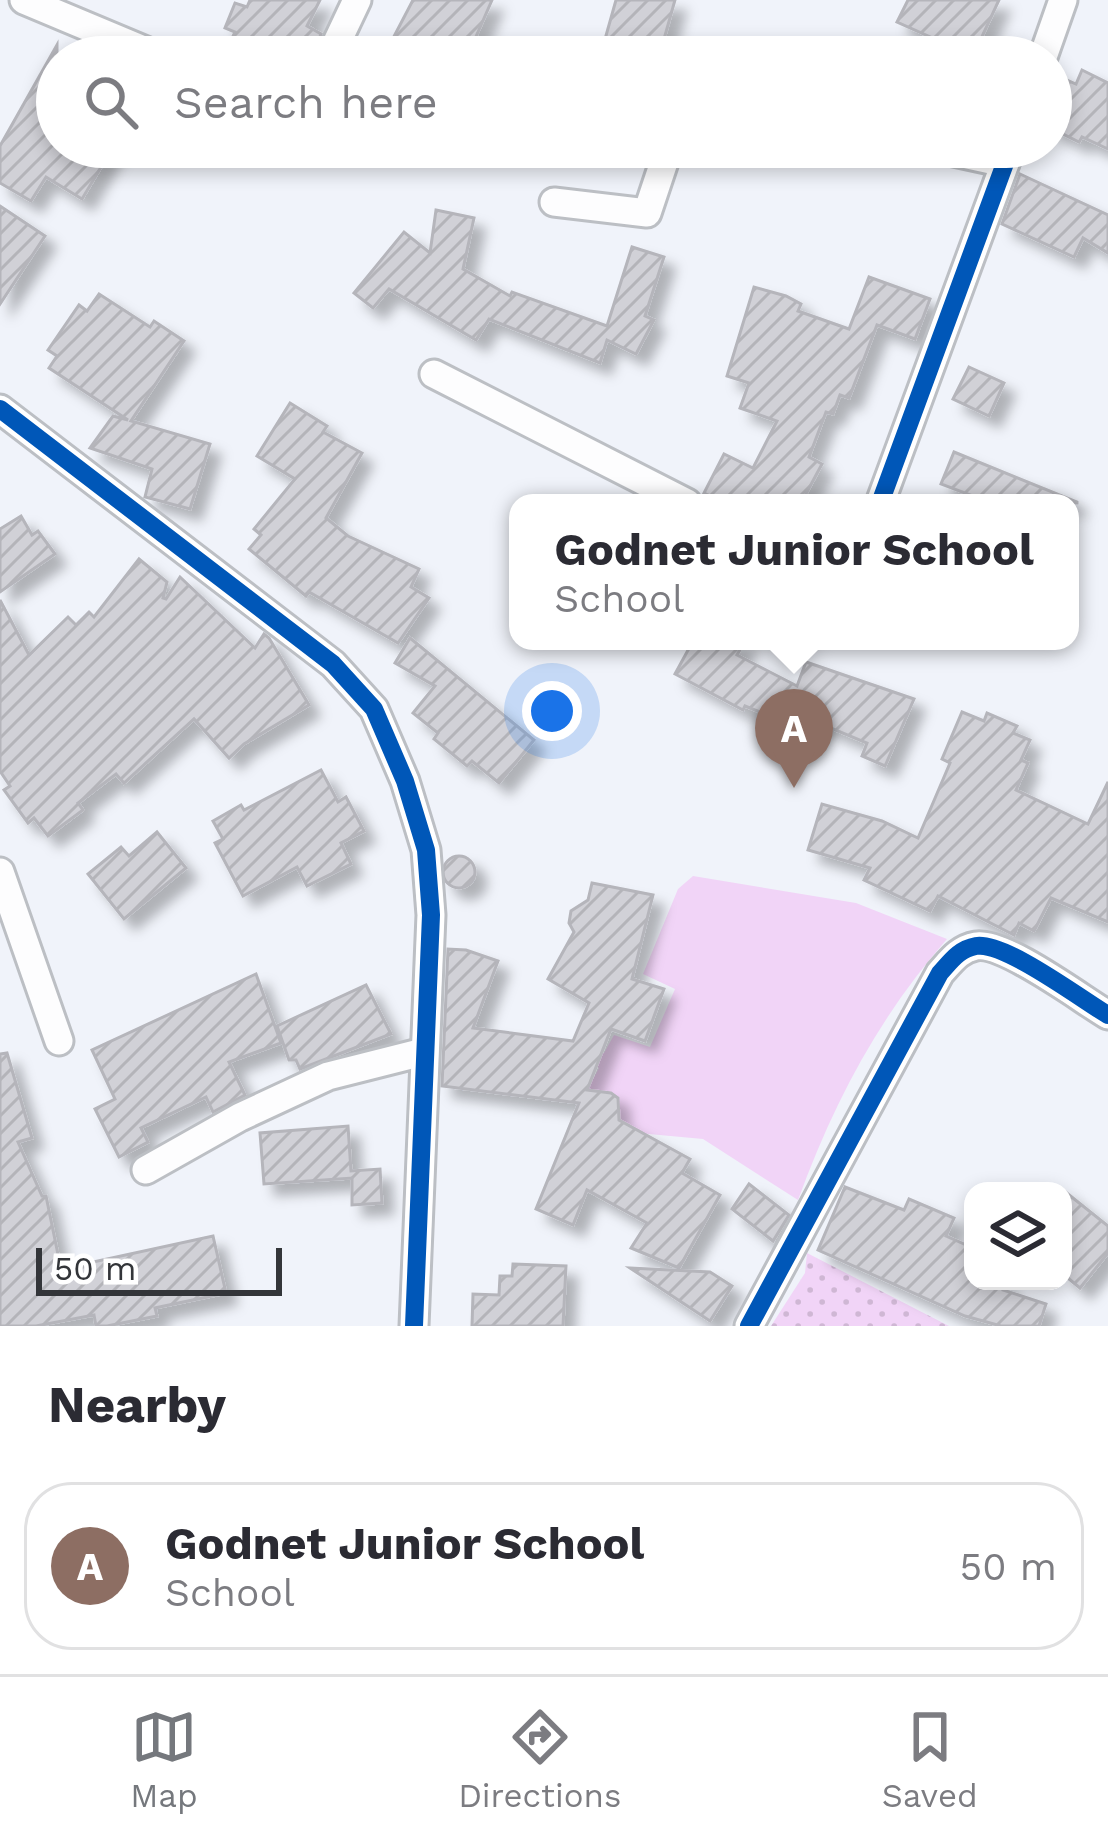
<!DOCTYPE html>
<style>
:root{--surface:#fff;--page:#f2f2f3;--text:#2b2b33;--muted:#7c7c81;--line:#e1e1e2;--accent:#75787d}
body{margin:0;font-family:"Work Sans",sans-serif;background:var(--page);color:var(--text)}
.controls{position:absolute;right:36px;bottom:36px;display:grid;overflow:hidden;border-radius:24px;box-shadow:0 6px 18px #0003}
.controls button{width:108px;height:108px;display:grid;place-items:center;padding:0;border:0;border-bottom:3px solid var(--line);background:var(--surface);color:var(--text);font:60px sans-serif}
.scale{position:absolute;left:36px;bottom:30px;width:246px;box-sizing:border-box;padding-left:12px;border:6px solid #333539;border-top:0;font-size:33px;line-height:42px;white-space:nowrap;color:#333539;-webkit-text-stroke:9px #fff;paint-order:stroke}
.you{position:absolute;left:552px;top:711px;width:42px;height:42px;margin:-30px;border:9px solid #fff;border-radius:50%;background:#1a73e8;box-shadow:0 0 0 18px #1a73e833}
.badge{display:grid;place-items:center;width:78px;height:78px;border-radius:50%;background:var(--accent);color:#fff;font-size:39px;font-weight:700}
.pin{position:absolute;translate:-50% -99px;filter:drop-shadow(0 3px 6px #0008)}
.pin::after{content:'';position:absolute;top:63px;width:42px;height:36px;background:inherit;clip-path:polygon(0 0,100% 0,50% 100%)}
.popup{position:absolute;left:509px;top:494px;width:570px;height:156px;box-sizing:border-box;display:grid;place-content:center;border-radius:24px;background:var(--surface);filter:drop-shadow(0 3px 9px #0005);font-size:39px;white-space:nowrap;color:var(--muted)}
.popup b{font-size:45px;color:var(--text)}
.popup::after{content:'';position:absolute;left:50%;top:100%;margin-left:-24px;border:24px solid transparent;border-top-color:var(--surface)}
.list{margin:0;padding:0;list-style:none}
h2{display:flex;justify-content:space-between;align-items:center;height:156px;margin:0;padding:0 48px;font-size:51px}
h2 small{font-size:39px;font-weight:400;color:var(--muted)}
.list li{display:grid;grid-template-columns:78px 1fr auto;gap:36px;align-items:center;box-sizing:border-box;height:168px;margin:0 24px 24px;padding:0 24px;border:3px solid var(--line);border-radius:48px}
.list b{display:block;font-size:45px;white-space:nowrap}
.list p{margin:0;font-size:39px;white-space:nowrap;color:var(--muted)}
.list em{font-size:39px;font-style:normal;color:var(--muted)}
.icon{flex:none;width:66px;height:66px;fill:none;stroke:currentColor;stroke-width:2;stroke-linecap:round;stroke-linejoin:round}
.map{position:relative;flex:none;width:1108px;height:1326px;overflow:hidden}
.search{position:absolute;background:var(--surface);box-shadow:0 6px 18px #0003;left:36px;right:36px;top:36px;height:132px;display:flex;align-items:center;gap:30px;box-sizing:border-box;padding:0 42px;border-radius:66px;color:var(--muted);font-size:45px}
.sheet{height:348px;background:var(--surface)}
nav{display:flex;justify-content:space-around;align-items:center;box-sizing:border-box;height:168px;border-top:3px solid var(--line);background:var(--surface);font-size:33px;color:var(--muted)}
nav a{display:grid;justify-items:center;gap:6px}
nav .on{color:var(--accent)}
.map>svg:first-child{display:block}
</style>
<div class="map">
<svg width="1108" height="1326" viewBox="0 0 1108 1326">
<defs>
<pattern id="grass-dots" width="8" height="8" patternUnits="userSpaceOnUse" patternTransform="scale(3)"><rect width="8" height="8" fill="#f1d4f7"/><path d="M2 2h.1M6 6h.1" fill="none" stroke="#cfb7d4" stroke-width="1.8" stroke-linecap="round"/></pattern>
<pattern id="building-hatch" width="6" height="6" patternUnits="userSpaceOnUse" patternTransform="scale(3)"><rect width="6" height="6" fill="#d1d1d7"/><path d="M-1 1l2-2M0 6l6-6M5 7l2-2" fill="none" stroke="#b4b4b9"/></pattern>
<filter id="shadow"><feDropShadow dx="11" dy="11" stdDeviation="6" flood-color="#0004"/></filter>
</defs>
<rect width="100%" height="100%" fill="#f0f3fa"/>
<path fill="url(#grass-dots)" d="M807 1253 949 1326H771L805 1273Z"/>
<path fill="#f1d4f7" d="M693 876 856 903 947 939C878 1018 834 1102 798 1200L703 1139 627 1132 570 1121 599 1068 580 1058 586 1047 604 1053 614 1035 650 1047 675 989 643 974 678 889Z"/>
<g fill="url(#building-hatch)" stroke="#b5b5bb" stroke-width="3" filter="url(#shadow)">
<path d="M250 0H320L307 26 321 34 312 57H249L228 47 235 32 225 28 235 3 247 7Z"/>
<path d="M413 0H492L467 57H397L400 49 390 44Z"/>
<path d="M616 0H675L659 57H600Z"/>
<path d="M908 0H999L973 56 897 22Z"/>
<path d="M57 45V147H113L82 199 46 177 31 201 0 183V146Z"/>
<path d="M1082 70 1108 83V149L1082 137 1079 142 1051 128V73L1076 84Z"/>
<path d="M1020 174 1108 215V253L1083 238 1074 257 1002 224Z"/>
<path d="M0 206 45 236 0 304Z"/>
<path d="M436 210 474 218 463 269 510 296 512 292 607 326 632 247 664 257 645 316 654 320 636 354 607 340 600 363 489 319 476 340 389 289 373 308 354 293 404 232 430 253Z"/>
<path d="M869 277 930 299 915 339 877 325 849 398 840 395 833 414 826 412 809 457 822 464 801 503H725L704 493 724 454 753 468 777 421 740 408 749 383 727 376 754 287 786 296 801 304 798 311 849 329Z"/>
<path d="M99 294 150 327 154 321 184 341 131 421 210 444 190 509 145 497 152 469 90 448 113 416 128 420 49 368 57 356 48 350 79 305 87 311Z"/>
<path d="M969 367 1004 383 989 416 953 399Z"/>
<path d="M290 403 327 426 323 432 362 453 326 518 348 536 419 569 411 587 429 598 398 643 309 592 306 596 249 549 261 535 254 529 295 479 257 456Z"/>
<path d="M954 452 1077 502V503H991L941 484Z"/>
<path d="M21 516 32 535 38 531 55 554 0 592V529Z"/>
<path d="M139 559 167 582 163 598 166 599 180 577 255 648 264 634 269 638 309 705 244 744 229 758 194 719 124 783 116 774 78 803 83 810 48 836 34 818 28 823 4 790 10 786 0 771V600L29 655 68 617 76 625 89 612 94 617Z"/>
<path d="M410 638 534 740 499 783 472 761 467 766 434 739 438 733 413 713 435 686 395 663Z"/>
<path d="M693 641H745L737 655 797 686 806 662 914 699 885 766 862 756 867 743 814 721 810 732 745 706 743 710 675 674Z"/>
<path d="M962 712 984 721 987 713 1017 726 1013 733 1030 740 1021 760 1028 763 1016 790 1088 824 1108 782V922L1051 898 1034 931 1019 923 1014 935 938 896 930 911 864 880 870 868 808 850 822 804 882 821 918 838 950 763 942 759Z"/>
<path d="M321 770 338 802 346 797 364 831 341 843 351 864 307 886 297 867 243 896 215 843 223 839 213 821 241 805 244 810Z"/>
<path d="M157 832 186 868 124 919 88 874 121 847 129 856Z"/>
<circle cx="459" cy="872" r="16"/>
<path d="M592 883 653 895 632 979 664 989 645 1041 611 1029 587 1090 611 1093 618 1098 619 1120 690 1159 682 1173 720 1195 679 1268 631 1248 647 1223 587 1190 573 1225 536 1209 579 1103 442 1086 448 949 466 950 498 961 473 1028 573 1041 589 1003 548 979 574 932 569 923 571 911 588 900Z"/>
<path d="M256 974 281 1043 229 1062 245 1095 213 1112 206 1097 141 1128 148 1142 119 1157 95 1109 115 1099 92 1050Z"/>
<path d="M366 985 391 1034 300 1069 296 1060H289L277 1026Z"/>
<path d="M7 1053 32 1138 18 1142 42 1196H46L61 1269 213 1236 226 1293 155 1308 157 1316 107 1326H96L94 1315 36 1326H0V1054Z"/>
<path d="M348 1126 351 1171 380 1169 382 1203 352 1205V1178L264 1184 260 1133Z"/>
<path d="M749 1184 789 1215 773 1241 732 1209Z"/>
<path d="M845 1187 904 1210 909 1199 954 1218 946 1236 973 1248V1281H1005L1003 1290 1046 1304 1039 1326H1001L965 1316 818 1250Z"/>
<path d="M1063 1190 1108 1226V1253L1080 1288 1063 1274Z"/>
<path d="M513 1264 566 1266 563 1326H472L473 1294 499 1295 500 1276H512Z"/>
<path d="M630 1268 710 1272 732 1286 710 1321Z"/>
</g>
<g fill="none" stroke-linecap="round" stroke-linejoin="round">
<g stroke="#bcbfc4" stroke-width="33">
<g id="minor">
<path d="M24 0 160 57"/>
<path d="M330 57 357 0"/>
<path d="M1043 57 1063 0"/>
<path d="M931 147 1005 163"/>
<path d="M554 202 647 213 669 147"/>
<path d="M434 374 687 503"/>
<path d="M0 409 333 664 374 709 405 781 426 850 431 915 414 1326"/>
<path d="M880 503 1011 147"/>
<path d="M0 872 59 1041"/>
<path d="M146 1170 240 1117 328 1076 423 1052"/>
<path d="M749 1326 940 973C951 961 959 949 976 946 1004 941 1081 999 1108 1015"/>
</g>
</g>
<use href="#minor" stroke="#fdfdfe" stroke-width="27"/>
<g stroke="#fff" stroke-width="26">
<g id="cycleway">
<path d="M0 409 333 664 374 709 405 781 426 850 431 915 414 1326"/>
<path d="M880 503 1011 147"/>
<path d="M749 1326 940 973C951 961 959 949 976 946 1004 941 1081 999 1108 1015"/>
</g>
</g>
<use href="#cycleway" stroke="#0057b8" stroke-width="18"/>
</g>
</svg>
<div class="controls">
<button><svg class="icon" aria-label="layers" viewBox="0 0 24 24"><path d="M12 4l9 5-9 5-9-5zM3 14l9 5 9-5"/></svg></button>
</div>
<div class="scale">50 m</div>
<div class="you"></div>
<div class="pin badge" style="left:794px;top:788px;background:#8d6e63">A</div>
<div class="popup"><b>Godnet Junior School</b>School</div>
<div class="search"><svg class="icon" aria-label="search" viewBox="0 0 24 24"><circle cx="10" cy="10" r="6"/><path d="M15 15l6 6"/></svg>Search here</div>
</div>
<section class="sheet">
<h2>Nearby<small></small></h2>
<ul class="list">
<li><span class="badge" style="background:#8d6e63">A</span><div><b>Godnet Junior School</b><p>School</p></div><em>50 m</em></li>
</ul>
</section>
<nav>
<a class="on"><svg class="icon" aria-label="map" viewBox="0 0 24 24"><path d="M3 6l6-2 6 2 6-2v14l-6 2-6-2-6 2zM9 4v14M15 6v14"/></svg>Map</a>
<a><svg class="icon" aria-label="directions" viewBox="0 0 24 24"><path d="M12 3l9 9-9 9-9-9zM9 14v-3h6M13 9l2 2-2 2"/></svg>Directions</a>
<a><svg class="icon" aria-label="saved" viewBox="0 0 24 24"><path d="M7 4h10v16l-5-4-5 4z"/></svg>Saved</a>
</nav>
